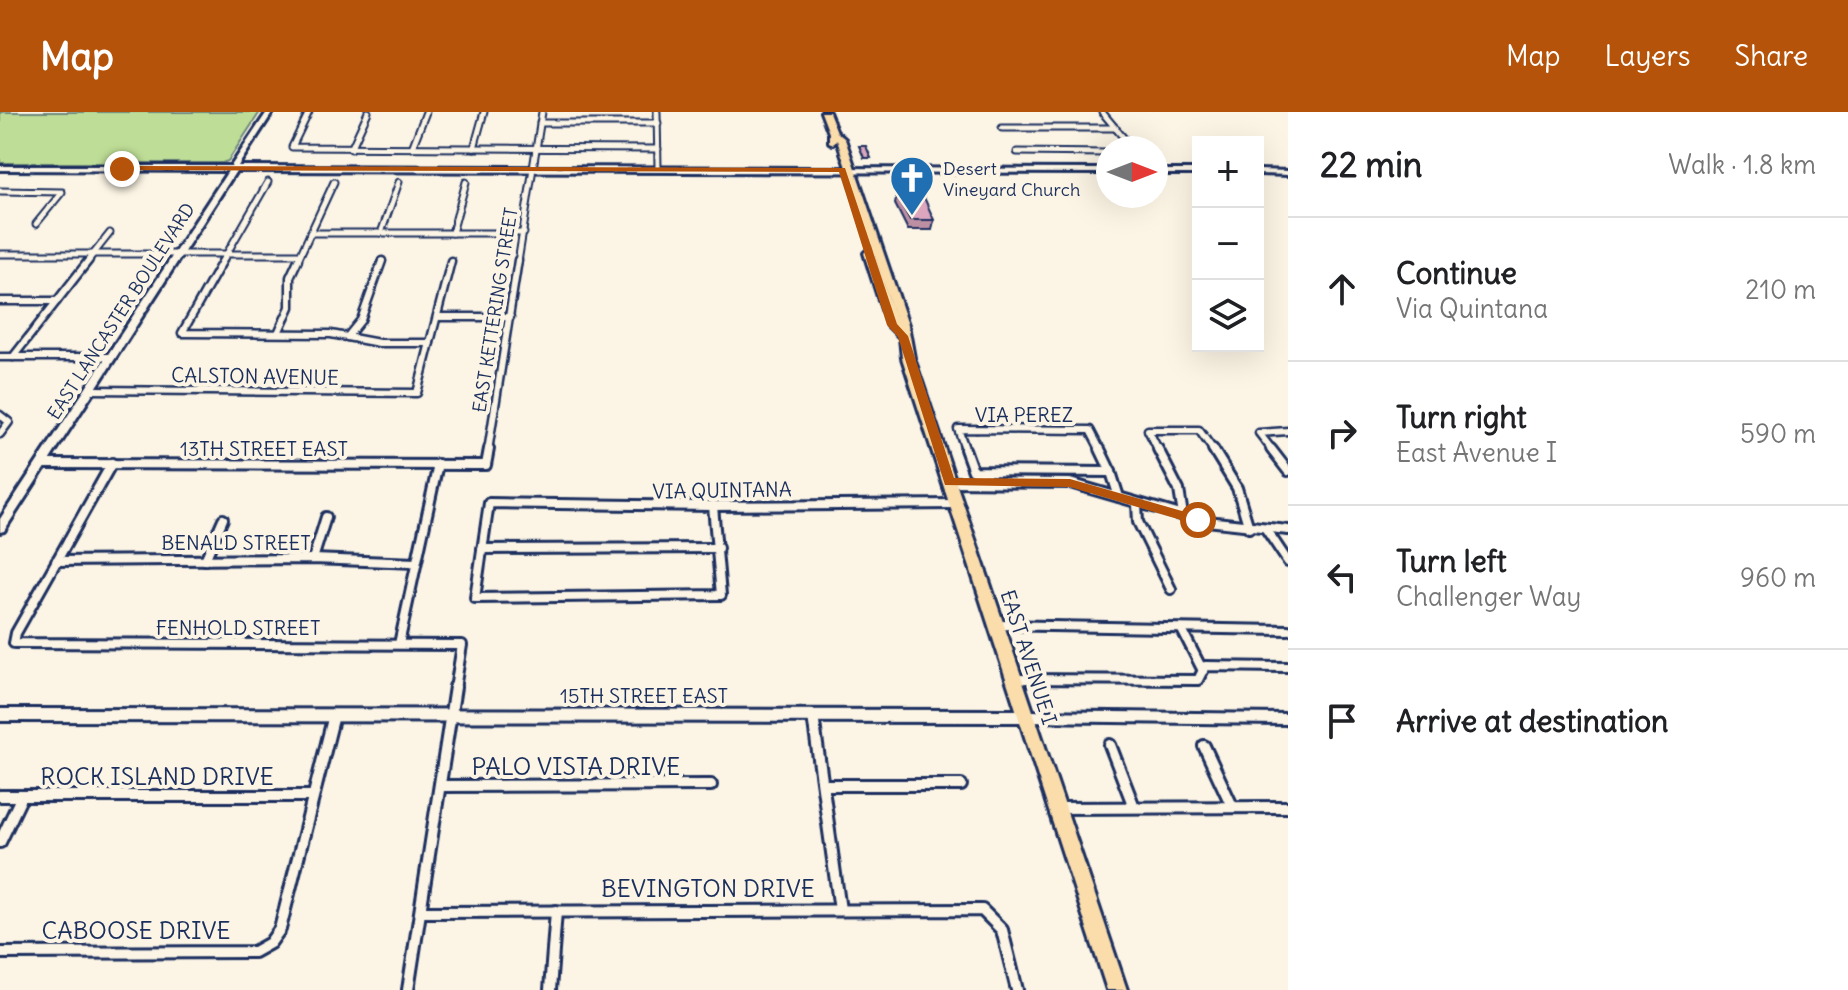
<!DOCTYPE html>
<meta charset="utf-8">
<style>
:root{--surface:#fff;--page:#f2f2f2;--text:#202124;--muted:#757577;--line:#e0e0e0;--accent:#b45309}
body{margin:0;font-family:Delius,sans-serif;background:var(--page);color:var(--text)}
.controls{position:absolute;right:24px;top:24px;display:grid;overflow:hidden;border-radius:0px;box-shadow:0 8px 32px #0002}
.controls button{width:72px;height:72px;display:grid;place-items:center;padding:0;border:0;border-bottom:2px solid var(--line);background:var(--surface);color:var(--text);font:40px sans-serif}
.compass{position:absolute;left:1096px;top:24px;width:72px;height:72px;border-radius:50%;background:var(--surface);box-shadow:0 8px 32px #0002;rotate:90deg}
.stop{position:absolute;width:24px;height:24px;margin:-18px;border:6px solid #b45309;border-radius:50%;background:#fff}
.stop.end{background:#b45309;border-color:#fff;box-shadow:0 2px 8px #0008}
.list{margin:0;padding:0;list-style:none}
h2{display:flex;justify-content:space-between;align-items:center;height:104px;margin:0;padding:0 32px;font-size:34px}
h2 small{font-size:26px;font-weight:400;color:var(--muted)}
.list li{display:grid;grid-template-columns:52px 1fr auto;gap:24px;align-items:center;box-sizing:border-box;height:144px;padding:0 32px;border-top:2px solid var(--line)}
.list b{display:block;font-size:30px;white-space:nowrap}
.list p{margin:0;font-size:26px;white-space:nowrap;color:var(--muted)}
.list em{font-size:26px;font-style:normal;color:var(--muted)}
.icon{flex:none;width:44px;height:44px;fill:none;stroke:currentColor;stroke-width:2;stroke-linecap:round;stroke-linejoin:round}
.map{position:relative;flex:none;width:1288px;height:878px;overflow:hidden}
header{display:flex;align-items:center;gap:48px;box-sizing:border-box;height:112px;padding:0 40px;background:var(--accent);color:#fff}
header strong{font-size:38px}
nav{display:flex;gap:44px;margin-inline-start:auto;font-size:28px}
main{display:flex}
aside{flex:1;background:var(--surface)}
.map>svg:first-child{display:block}
</style>
<header>
<strong>Map</strong>
<nav><a>Map</a><a>Layers</a><a>Share</a></nav>
</header>
<main>
<div class="map">
<svg width="1288" height="878" viewBox="0 0 1288 878">
<rect width="100%" height="100%" fill="#fcf5e5"/>
<filter id="ink" filterUnits="userSpaceOnUse"><feTurbulence type="fractalNoise" baseFrequency=".0125" numOctaves="2"/><feDisplacementMap in="SourceGraphic" scale="16" xChannelSelector="R" yChannelSelector="G"/><feConvolveMatrix kernelMatrix="1 2 1 2 8 2 1 2 1" color-interpolation-filters="sRGB"/></filter>
<g filter="url(#ink)">
<path fill="#bedd96" stroke="#6c867a" stroke-width="2" d="M0 0H260L228 49 222 51H0Z"/>
<g fill="none" stroke-linecap="round" stroke-linejoin="round">
<g stroke="#1b2f5e" stroke-width="9">
<g id="minor-far3">
<path d="M309 0 292 35 658 37"/>
<path d="M657 0 658 56"/>
<path d="M1102 0 1132 36"/>
<path d="M540 11H658"/>
<path d="M1002 16H1116"/>
<path d="M412 36 426 0"/>
<path d="M474 36 484 0"/>
<path d="M351 37 368 0"/>
<path d="M1017 40 1108 41"/>
<path d="M0 79 62 80 36 112"/>
<path d="M310 121H524"/>
<path d="M381 121 399 70"/>
<path d="M452 121 466 70"/>
<path d="M0 142H300"/>
<path d="M87 150 110 121"/>
<path d="M222 150 268 70"/>
<path d="M297 150 334 70"/>
<path d="M518 150 542 0"/>
</g>
</g>
<g stroke="#1b2f5e" stroke-width="11">
<g id="minor-far2">
<path d="M223 148 182 221 331 222 379 231H430"/>
<path d="M0 189H57"/>
<path d="M437 205H510"/>
<path d="M278 221 290 195V165L298 148"/>
<path d="M348 224 361 208 382 149"/>
<path d="M0 245H112"/>
<path d="M13 245 89 148"/>
<path d="M92 278 417 281 451 149"/>
<path d="M0 303 9 310 0 322"/>
<path d="M488 339 518 148"/>
<path d="M966 339 958 317 1090 318 1101 339"/>
<path d="M1159 339 1148 318H1199L1214 339"/>
<path d="M1273 339 1259 321 1288 319"/>
</g>
</g>
<g stroke="#1b2f5e" stroke-width="14">
<g id="minor-far1">
<path d="M965 337 973 359 1111 360"/>
<path d="M1100 337 1111 360"/>
<path d="M1158 337 1179 378 1183 403"/>
<path d="M1213 337 1237 376 1249 416"/>
<path d="M1271 337 1288 359"/>
<path d="M112 351 16 521 14 531 462 533 455 577"/>
<path d="M42 352 486 353 489 337"/>
<path d="M1111 360 1119 385"/>
<path d="M949 370 1070 371 1198 408 1288 418"/>
<path d="M489 391 713 394 721 483 475 486Z"/>
<path d="M1137 392 1138 410 1171 477"/>
<path d="M713 394 956 392"/>
<path d="M1266 417 1288 450"/>
<path d="M482 437 718 436"/>
<path d="M313 447 326 405"/>
<path d="M205 448 223 407"/>
<path d="M56 449 313 447 416 451"/>
<path d="M997 513 1288 518"/>
<path d="M1182 518 1203 559"/>
<path d="M399 532 438 352"/>
<path d="M1015 567 1198 568 1205 554 1288 555"/>
</g>
</g>
<g stroke="#1b2f5e" stroke-width="16">
<g id="minor">
<path d="M813 604 840 798"/>
<path d="M1027 604 1288 607"/>
<path d="M1110 633 1134 695"/>
<path d="M1204 634 1232 694"/>
<path d="M823 673H961"/>
<path d="M441 674 711 673"/>
<path d="M0 684H313"/>
<path d="M1056 696 1288 695"/>
<path d="M0 730 22 684"/>
<path d="M421 800 982 798 1002 818 1017 878"/>
<path d="M0 841 254 840 270 831 280 817 334 603"/>
<path d="M408 878 455 575"/>
<path d="M550 878 556 799"/>
</g>
</g>
<g stroke="#1b2f5e" stroke-width="6">
<path id="tertiary" d="M0 597 1026 598 1031 600 1032 604 1031 608 1026 610 0 609Z"/>
</g>
<g stroke="#1b2f5e" stroke-width="6">
<g id="secondary">
<path d="M267 0H273L238 54 1108 57V61L236 59 4 419 0 420V407L228 59 0 58V54H231Z"/>
<rect x="1156" y="58" width="42" height="4"/>
<path d="M1258 58 1288 59V63L1258 62Z"/>
</g>
</g>
<g stroke="#1b2f5e" stroke-width="6">
<path id="primary" d="M821 0H829L837 20 845 27 908 213 914 246 1127 878H1107L902 246 900 226 887 213 864 141 866 139 874 141 897 212 837 28 833 32 829 30V21Z"/>
</g>
<use href="#minor-far3" stroke="#fcf5e5" stroke-width="5"/>
<use href="#minor-far2" stroke="#fcf5e5" stroke-width="6"/>
<use href="#minor-far1" stroke="#fcf5e5" stroke-width="8"/>
<use href="#minor" stroke="#fcf5e5" stroke-width="10"/>
<use href="#tertiary" fill="#fcf5e5" fill-rule="evenodd"/>
<use href="#secondary" fill="#fcf5e5" fill-rule="evenodd"/>
<use href="#primary" fill="#faddab" fill-rule="evenodd"/>
</g>
<path fill="#bc8fa3" stroke="#1b2f5e" stroke-width="2" d="M897 83 934 108 932 118H908L895 92Z"/>
<g fill="#dba6be" stroke="#1b2f5e" stroke-width="2">
<path d="M859 34H866L871 46H864Z"/>
<path d="M897 83H923L934 108H910Z"/>
</g>
</g>
<path fill="#b45309" d="M122 54 845 56 897 212 908 224 954 366 1070 367 1203 405 1205 408 1198 413 1070 375 945 373 898 225 887 213 839 60 119 58Z"/>
<defs>
<g id="church-pin" transform="scale(2.3)"><path d="M0 17L-7.5 6A9.5 9.5 0 1 1 7.5 6Z" fill="#1f6fb2" stroke="#fcf5e5"/><path d="M-1.2-6h2.4v3.5h3.3v2.4h-3.3V6h-2.4V-.1h-3.3v-2.4h3.3Z" fill="#fff"/></g>
</defs>
<g fill-rule="evenodd">
<use href="#church-pin" x="912" y="66"/>
</g>
<g text-anchor="middle" dominant-baseline="central" stroke-width="8" stroke-linejoin="round" paint-order="stroke">
<g font-size="18" fill="#1b2f5e" stroke="#fcf5e5" text-anchor="start">
<text x="943" y="56">Desert<tspan x="943" dy="21">Vineyard Church</tspan></text>
</g>
<g font-size="18" fill="#1b2f5e" stroke="#fcf5e5">
<text transform="translate(495 198) rotate(-81)">EAST KETTERING STREET</text>
<text transform="translate(121 199) rotate(-57)">EAST LANCASTER BOULEVARD</text>
</g>
<g font-size="20" fill="#1b2f5e" stroke="#fcf5e5">
<text transform="translate(255 264) rotate(1)">CALSTON AVENUE</text>
<text x="1024" y="302">VIA PEREZ</text>
<text x="264" y="336">13TH STREET EAST</text>
<text transform="translate(722 378) rotate(-1)">VIA QUINTANA</text>
<text x="236" y="430">BENALD STREET</text>
<text x="238" y="515">FENHOLD STREET</text>
<text transform="translate(1029 545) rotate(72)">EAST AVENUE I</text>
<text x="644" y="583">15TH STREET EAST</text>
</g>
<g font-size="24" fill="#1b2f5e" stroke="#fcf5e5">
<text x="576" y="654">PALO VISTA DRIVE</text>
<text x="157" y="664">ROCK ISLAND DRIVE</text>
<text x="708" y="776">BEVINGTON DRIVE</text>
<text x="136" y="818">CABOOSE DRIVE</text>
</g>
</g>
</svg>
<div class="controls">
<button>+</button>
<button>−</button>
<button><svg class="icon" aria-label="layers" viewBox="0 0 24 24"><path d="M12 4l9 5-9 5-9-5zM3 14l9 5 9-5"/></svg></button>
</div>
<svg class="compass" viewBox="-18 -18 36 36"><path d="M0-13l5 13h-10z" fill="#e53935"/><path d="M0 13l5-13h-10z" fill="#757577"/></svg>
<div class="stop" style="left:1198px;top:408px"></div>
<div class="stop end" style="left:122px;top:57px"></div>
</div>
<aside>
<h2>22 min<small>Walk · 1.8 km</small></h2>
<ul class="list">
<li><svg class="icon" aria-label="ahead" viewBox="0 0 24 24"><path d="M12 20V5M6 11l6-6 6 6"/></svg><div><b>Continue</b><p>Via Quintana</p></div><em>210 m</em></li>
<li><svg class="icon" aria-label="right" viewBox="0 0 24 24"><path d="M7 20v-9h11M14 6l5 5-5 5"/></svg><div><b>Turn right</b><p>East Avenue I</p></div><em>590 m</em></li>
<li><svg class="icon" aria-label="left" viewBox="0 0 24 24"><path d="M17 20v-9H6M10 6l-5 5 5 5"/></svg><div><b>Turn left</b><p>Challenger Way</p></div><em>960 m</em></li>
<li><svg class="icon" aria-label="arrive" viewBox="0 0 24 24"><path d="M6 21V4h12l-3 4 3 4H6"/></svg><div><b>Arrive at destination</b></div></li>
</ul>
</aside>
</main>
